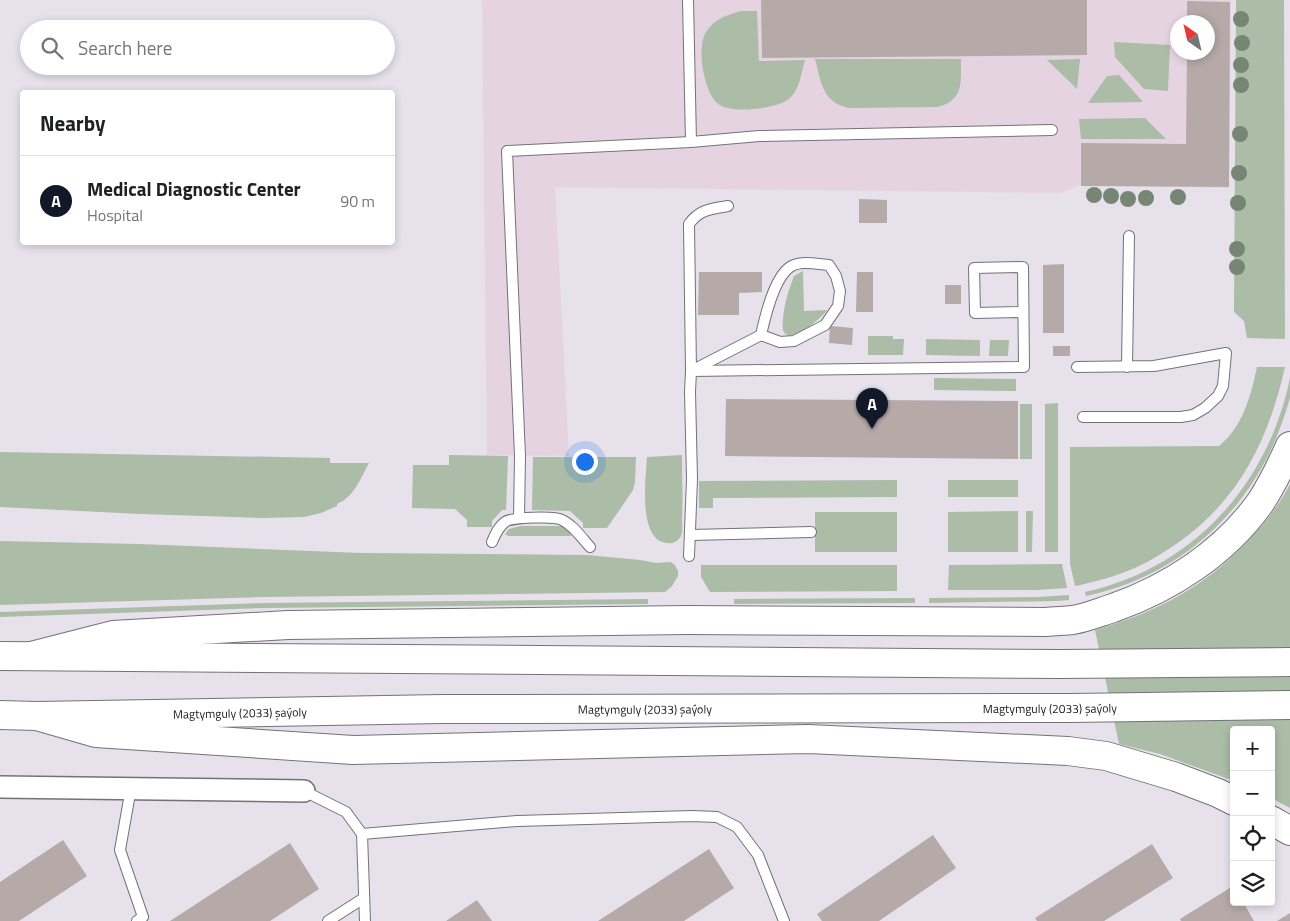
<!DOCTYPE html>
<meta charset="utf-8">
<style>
:root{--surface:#fff;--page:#f6f6f6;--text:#202124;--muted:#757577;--line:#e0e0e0;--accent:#111827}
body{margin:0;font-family:"Titillium Web",sans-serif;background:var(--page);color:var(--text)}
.controls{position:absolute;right:15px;bottom:15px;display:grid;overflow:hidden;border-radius:5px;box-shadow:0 2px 8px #0003}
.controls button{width:45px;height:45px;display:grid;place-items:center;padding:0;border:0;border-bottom:1px solid var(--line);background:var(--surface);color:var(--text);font:25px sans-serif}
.compass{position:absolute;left:1170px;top:15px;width:45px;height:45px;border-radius:50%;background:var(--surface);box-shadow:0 2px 8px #0003;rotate:326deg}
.you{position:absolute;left:584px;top:461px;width:18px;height:18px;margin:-12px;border:4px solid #fff;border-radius:50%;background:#1a73e8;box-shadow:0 0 0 8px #1a73e833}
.badge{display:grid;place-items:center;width:32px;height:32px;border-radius:50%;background:var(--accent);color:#fff;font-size:16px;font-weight:700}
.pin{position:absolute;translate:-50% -41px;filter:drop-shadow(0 1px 2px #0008)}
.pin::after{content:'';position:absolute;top:26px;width:18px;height:15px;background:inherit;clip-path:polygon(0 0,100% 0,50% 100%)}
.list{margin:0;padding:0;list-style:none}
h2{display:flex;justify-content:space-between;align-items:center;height:65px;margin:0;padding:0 20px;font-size:21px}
h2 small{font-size:16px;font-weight:400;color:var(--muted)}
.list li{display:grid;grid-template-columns:32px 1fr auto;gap:15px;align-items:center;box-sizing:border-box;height:90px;padding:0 20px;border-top:1px solid var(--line)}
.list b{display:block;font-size:19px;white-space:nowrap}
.list p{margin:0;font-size:16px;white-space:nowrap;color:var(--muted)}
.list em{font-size:16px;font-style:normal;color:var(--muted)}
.icon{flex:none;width:28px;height:28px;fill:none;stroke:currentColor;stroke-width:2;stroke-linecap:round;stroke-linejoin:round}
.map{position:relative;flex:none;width:1290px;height:921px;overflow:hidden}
.search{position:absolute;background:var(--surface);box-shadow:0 2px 8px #0003;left:20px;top:20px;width:375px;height:55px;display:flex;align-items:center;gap:12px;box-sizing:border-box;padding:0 18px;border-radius:28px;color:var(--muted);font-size:19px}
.panel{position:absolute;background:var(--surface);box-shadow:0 2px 8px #0003;left:20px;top:90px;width:375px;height:155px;border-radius:5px}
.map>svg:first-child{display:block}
</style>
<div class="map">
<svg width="1290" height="921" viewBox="0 0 1290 921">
<rect width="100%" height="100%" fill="#e6e1eb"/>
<path fill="#e6d3e2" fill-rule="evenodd" d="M482 0H1230L1231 1 1229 188 1080 185 1061 193 555 187 569 456 487 455ZM1178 22H1208V52H1178Z"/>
<g fill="#abbca7">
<path d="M1236 0H1284L1285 339 1247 338 1244 321 1234 312Z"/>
<path d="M741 11H757L759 61 805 60C801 73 800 89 790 98 779 109 729 115 717 103 704 91 696 48 706 32 714 19 727 15 741 11Z"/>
<path d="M1114 42 1170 45 1168 91 1144 89 1115 57Z"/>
<path d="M815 59H961C961 82 964 101 937 107L848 108C843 106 837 105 833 101 821 92 819 73 815 59Z"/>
<path d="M1080 59 1077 89 1047 60Z"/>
<path d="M1119 75 1143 102 1088 103 1107 76Z"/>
<path d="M1145 118 1166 139H1081L1079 119Z"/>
<path d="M803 271 804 311 827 310C822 318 788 347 783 330 782 326 783 322 783 318 785 301 788 292 794 276Z"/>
<path d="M868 336H893V339H904L903 355H868Z"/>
<path d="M926 339 980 340V356L926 355Z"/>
<path d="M990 340H1009L1008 356H989Z"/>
<path d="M1257 367H1285C1269 438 1240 499 1179 542 1166 551 1152 560 1137 567 1117 576 1095 582 1075 586L1070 564V447L1219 446C1243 427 1251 395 1257 367Z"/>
<path d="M934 378 1016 379V391L934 390Z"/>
<path d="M1290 378C1290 384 1290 391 1290 397 1289 402 1287 407 1286 411 1281 426 1276 440 1269 454 1232 528 1167 579 1086 596L1085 592C1193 568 1268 485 1290 378Z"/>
<path d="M1058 403V552H1045V404Z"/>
<rect x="1020" y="404" width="12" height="55"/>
<path d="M0 452 330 458V463H369C360 479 354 497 337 504V506L321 513 304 517 261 518 141 514 0 507Z"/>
<path d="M449 455 508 456 506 510H502L492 521V527H467V520L455 509 412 508 413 465H449Z"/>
<path d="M682 455C682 476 683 496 682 517 682 523 683 531 681 536 678 541 673 544 668 543 637 542 646 477 647 457Z"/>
<path d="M533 457H636L635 482 633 490 607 528H583V523L570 511 532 510Z"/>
<path d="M897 480V497L713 498V508H699V481Z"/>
<rect x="948" y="480" width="70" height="17"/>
<path d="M1290 484V808L1271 798V730H1234V781L1160 754 1119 744 1095 630C1160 611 1209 585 1254 534 1268 519 1281 502 1290 484Z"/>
<path d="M1018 511V552H948V512Z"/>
<path d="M1026 511H1033L1032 552H1026Z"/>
<rect x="815" y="512" width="82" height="40"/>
<path d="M521 526H562L569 530 572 534 570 536H508L505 534 509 529Z"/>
<path d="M0 541 139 544 361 553 587 555 640 560 656 563 671 562 675 565 678 571V576L672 586 665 592 264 597 0 605Z"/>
<path d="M1062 564 1067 588 1037 590H948L949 565Z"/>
<path d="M701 565H897V591L710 592 701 577Z"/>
<path d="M1069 595V600L1056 601 929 603V598L1037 597Z"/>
<path d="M915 598V603L734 604V599Z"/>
<path d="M648 599V604L265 608 0 617V612L264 603Z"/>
</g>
<g fill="#b6aaa9">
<path d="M761 0H1087V55L762 58Z"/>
<path d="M1187 1 1230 2 1229 187 1081 186V143L1186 144 1187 52H1208V22H1187Z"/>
<path d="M859 199 887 200V223H859Z"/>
<path d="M1064 264V333H1043V265Z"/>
<path d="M699 272H762V292L739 293V315H698Z"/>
<path d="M857 272H873V312H856Z"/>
<rect x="945" y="285" width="16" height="19"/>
<path d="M830 326 853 328 852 345 829 343Z"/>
<rect x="1053" y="346" width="17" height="10"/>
<path d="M726 399 1018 401V459L725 456Z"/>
<path d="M933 835 956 868 879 921H822L817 914Z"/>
<path d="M63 840 87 876 19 921H0V882Z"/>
<path d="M290 843 319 889 270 921H170Z"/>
<path d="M1152 844 1173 878 1104 921H1037L1035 918Z"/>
<path d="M709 849 734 888 684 921H598Z"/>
<path d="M1233 886 1234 888V902H1243L1254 921H1181L1180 919Z"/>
<path d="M477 900 492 921H446Z"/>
<path d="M1290 913V921H1277Z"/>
</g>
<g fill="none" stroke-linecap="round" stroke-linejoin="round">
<g stroke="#757179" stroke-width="12">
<g id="lane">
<path d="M688 0 691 142"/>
<path d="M728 206C711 209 700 209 689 224L691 371 761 335 780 342 794 341 825 325 838 306 840 291 836 276 829 265C817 264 800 260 790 267 774 278 765 317 761 335"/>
<path d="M1077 367 1154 366 1226 353 1223 386 1218 396 1205 408 1193 415 1181 417H1083"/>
<path d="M1127 367 1129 236"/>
<path d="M519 518 520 456 507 151 691 142 759 136 1052 130"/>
<path d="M690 535 811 532"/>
<path d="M492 542C495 535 498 527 505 522 511 517 555 516 562 520 573 525 582 538 590 547"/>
<path d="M689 556 692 479 690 392 691 371 1024 367 1023 267 974 268 975 313 1023 312"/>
<path d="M131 788 120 850 143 917 137 921"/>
<path d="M304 791 346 812 362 834 365 921"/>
<path d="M362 834 517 821 692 816 717 817 737 827 758 855 784 921"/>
<path d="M328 921 364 898"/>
</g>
</g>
<g stroke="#757179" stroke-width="24">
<path id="street" d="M0 787 304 791"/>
</g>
<g stroke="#757179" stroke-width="30">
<g id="secondary">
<path d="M0 656 1060 664 1290 662"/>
<path id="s1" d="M0 715 37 716 442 709 1070 708 1290 705"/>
</g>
</g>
<g stroke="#757179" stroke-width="30">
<g id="primary">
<path d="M31 656 113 635 288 625 687 620 1046 622C1055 621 1064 621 1073 620 1086 618 1100 612 1113 608 1170 588 1224 553 1260 503 1272 485 1281 466 1290 446"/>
<path d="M37 716 96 733 353 750 808 739 1068 751 1106 756 1176 777 1218 793 1234 801"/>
<path d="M1271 820 1290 831"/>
</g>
</g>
<use href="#lane" stroke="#fff" stroke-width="10"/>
<use href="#street" stroke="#fff" stroke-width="21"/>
<use href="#secondary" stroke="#fff" stroke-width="28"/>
<use href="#primary" stroke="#fff" stroke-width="28"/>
</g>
<g fill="#778575">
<circle cx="1241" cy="19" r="8"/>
<circle cx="1242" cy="43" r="8"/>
<circle cx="1241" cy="65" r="8"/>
<circle cx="1241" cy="85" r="8"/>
<circle cx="1240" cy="134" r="8"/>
<circle cx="1239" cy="173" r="8"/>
<circle cx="1094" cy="195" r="8"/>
<circle cx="1111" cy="196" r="8"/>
<circle cx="1178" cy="197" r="8"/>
<circle cx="1146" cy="198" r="8"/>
<circle cx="1128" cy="199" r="8"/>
<circle cx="1238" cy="203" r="8"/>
<circle cx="1237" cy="249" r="8"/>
<circle cx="1237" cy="267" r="8"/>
</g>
<g text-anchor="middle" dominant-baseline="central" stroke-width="4" stroke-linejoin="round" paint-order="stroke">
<g font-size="12" fill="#1c1a1d" stroke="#e6e1eb">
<text stroke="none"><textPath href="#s1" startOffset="1050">Magtymguly (2033) şaýoly</textPath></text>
<text stroke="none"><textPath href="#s1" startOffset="645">Magtymguly (2033) şaýoly</textPath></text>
<text stroke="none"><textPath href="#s1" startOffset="240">Magtymguly (2033) şaýoly</textPath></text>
</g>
</g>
</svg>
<div class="controls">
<button>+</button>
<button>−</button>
<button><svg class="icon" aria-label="locate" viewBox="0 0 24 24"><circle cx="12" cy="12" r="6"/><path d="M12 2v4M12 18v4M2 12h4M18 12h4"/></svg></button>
<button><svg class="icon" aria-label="layers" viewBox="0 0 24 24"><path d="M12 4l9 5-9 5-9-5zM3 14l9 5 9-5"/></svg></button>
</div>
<svg class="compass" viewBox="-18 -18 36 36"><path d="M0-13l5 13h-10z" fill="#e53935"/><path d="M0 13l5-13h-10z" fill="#757577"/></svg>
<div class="you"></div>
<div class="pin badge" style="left:872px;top:429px">A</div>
<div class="search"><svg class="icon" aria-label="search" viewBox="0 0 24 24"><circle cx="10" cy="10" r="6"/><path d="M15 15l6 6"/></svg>Search here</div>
<section class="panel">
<h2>Nearby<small></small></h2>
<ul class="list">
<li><span class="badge">A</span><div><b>Medical Diagnostic Center</b><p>Hospital</p></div><em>90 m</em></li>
</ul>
</section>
</div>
